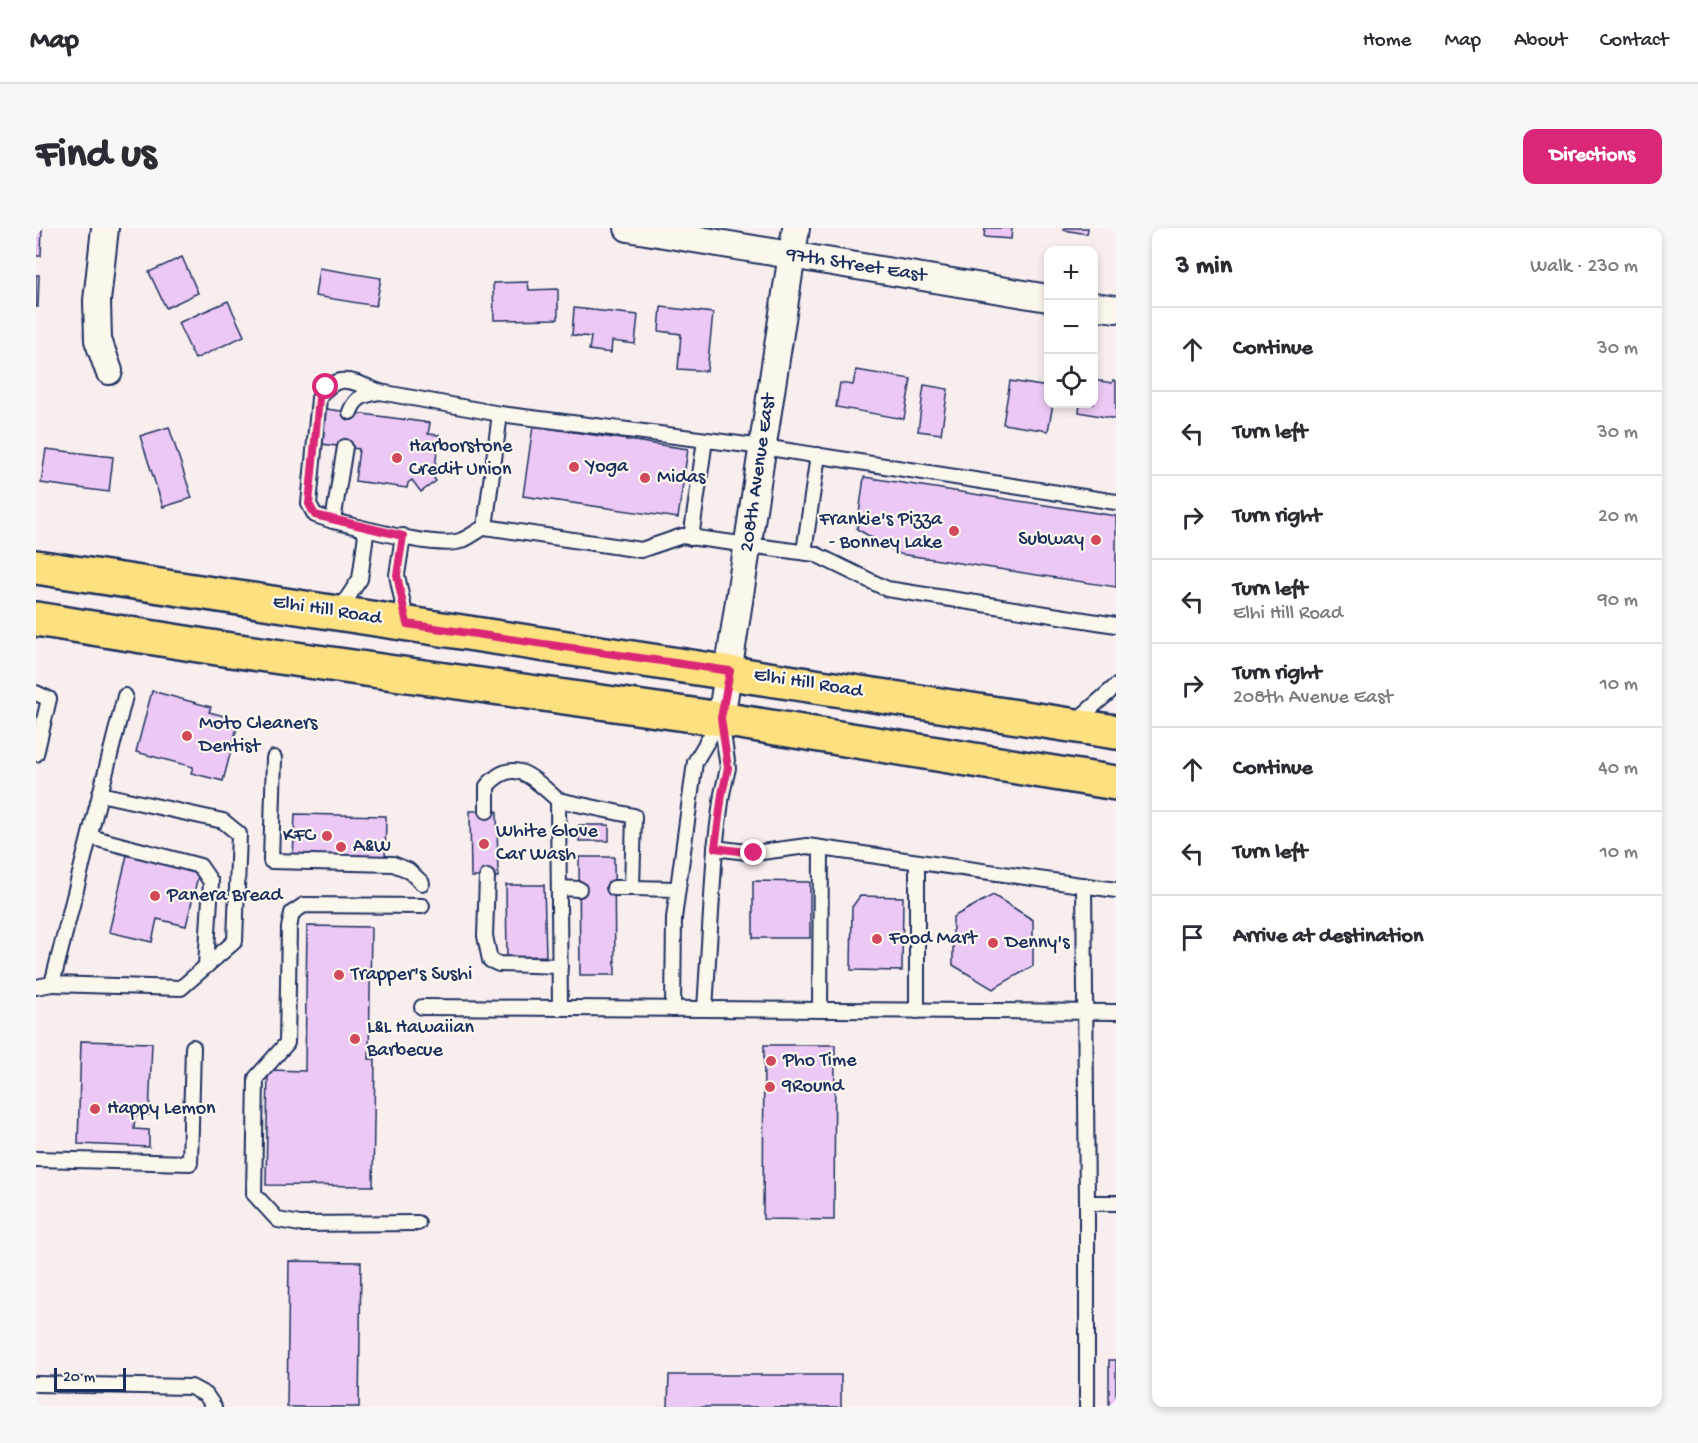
<!DOCTYPE html>
<meta charset="utf-8">
<style>
:root{--surface:#fff;--page:#f7f7f7;--text:#2b2b33;--muted:#7c7c81;--line:#e1e1e2;--accent:#db2777}
body{margin:0;font-family:"Gochi Hand",sans-serif;background:var(--page);color:var(--text)}
.controls{position:absolute;right:18px;top:18px;display:grid;overflow:hidden;border-radius:12px;box-shadow:0 3px 9px #0003}
.controls button{width:54px;height:54px;display:grid;place-items:center;padding:0;border:0;border-bottom:2px solid var(--line);background:var(--surface);color:var(--text);font:30px sans-serif}
.scale{position:absolute;left:18px;bottom:15px;width:72px;box-sizing:border-box;padding-left:6px;border:3px solid #1b2f5e;border-top:0;font-size:16px;line-height:21px;white-space:nowrap;color:#1b2f5e;-webkit-text-stroke:4px #fbf7ec;paint-order:stroke}
.stop{position:absolute;width:18px;height:18px;margin:-14px;border:4px solid #db2777;border-radius:50%;background:#fff}
.stop.end{background:#db2777;border-color:#fff;box-shadow:0 2px 6px #0008}
.list{margin:0;padding:0;list-style:none}
h2{display:flex;justify-content:space-between;align-items:center;height:78px;margin:0;padding:0 24px;font-size:26px}
h2 small{font-size:20px;font-weight:400;color:var(--muted)}
.list li{display:grid;grid-template-columns:39px 1fr auto;gap:18px;align-items:center;box-sizing:border-box;height:84px;padding:0 24px;border-top:2px solid var(--line)}
.list b{display:block;font-size:22px;white-space:nowrap}
.list p{margin:0;font-size:20px;white-space:nowrap;color:var(--muted)}
.list em{font-size:20px;font-style:normal;color:var(--muted)}
.icon{flex:none;width:33px;height:33px;fill:none;stroke:currentColor;stroke-width:2;stroke-linecap:round;stroke-linejoin:round}
.map{position:relative;flex:none;width:1080px;height:1179px;overflow:hidden;border-radius:12px}
header{display:flex;align-items:center;gap:36px;box-sizing:border-box;height:84px;padding:0 30px;background:var(--surface);border-bottom:2px solid var(--line)}
header strong{font-size:28px}
nav{display:flex;gap:33px;margin-inline-start:auto;font-size:21px}
.intro{display:flex;align-items:center;justify-content:space-between;box-sizing:border-box;height:144px;padding:0 36px}
h1{margin:0;font-size:42px}
.button{padding:15px 27px;border-radius:12px;background:var(--accent);color:#fff;font-size:21px;font-weight:700}
main{display:flex;gap:36px;padding:0 36px}
aside{flex:1;background:var(--surface);border-radius:12px;box-shadow:0 3px 9px #0003}
.map>svg:first-child{display:block}
</style>
<header>
<strong>Map</strong>
<nav><a>Home</a><a>Map</a><a>About</a><a>Contact</a></nav>
</header>
<div class="intro"><h1>Find us</h1><a class="button">Directions</a></div>
<main>
<div class="map">
<svg width="1080" height="1179" viewBox="0 0 1080 1179">
<rect width="100%" height="100%" fill="#f8eeee"/>
<filter id="ink" filterUnits="userSpaceOnUse"><feTurbulence type="fractalNoise" baseFrequency=".0167" numOctaves="2"/><feDisplacementMap in="SourceGraphic" scale="12" xChannelSelector="R" yChannelSelector="G"/><feConvolveMatrix kernelMatrix="1 2 1 2 8 2 1 2 1" color-interpolation-filters="sRGB"/></filter>
<g filter="url(#ink)">
<g fill="#ecc9f4" stroke="#1b2f5e" stroke-width="1.5">
<path d="M0 0H6L5 28H0Z"/>
<path d="M949 0H976L975 11 948 9Z"/>
<path d="M1028 0H1052L1051 6 1028 2Z"/>
<path d="M146 29 162 65 130 80 113 44Z"/>
<path d="M283 40 345 50 340 78 279 68Z"/>
<path d="M0 47H3L2 79H0Z"/>
<path d="M492 54 493 62 522 61V91L458 92 457 55Z"/>
<path d="M192 73 208 108 159 131 142 95Z"/>
<path d="M625 79 677 85 671 143 642 141 645 106 623 103Z"/>
<path d="M538 80 602 87 599 116 576 113 575 125 553 122 555 109 536 107Z"/>
<path d="M820 142 875 151 868 191 800 179 804 155 817 157Z"/>
<path d="M1058 152 1076 155 1077 152 1080 153V191L1043 184 1044 176H1058Z"/>
<path d="M974 153 1012 159V176H1017L1012 203 967 196Z"/>
<path d="M888 157 912 161 905 206 882 203Z"/>
<path d="M290 181 394 195 392 206 403 207 399 240 392 241 400 253 385 264 376 252 372 255 371 260 319 253 323 221 286 216Z"/>
<path d="M497 198 652 221 642 290 487 268Z"/>
<path d="M133 199 156 270 127 279 104 208Z"/>
<path d="M10 221 77 229 73 264 5 255Z"/>
<path d="M828 249 1080 288V359L864 326 821 301Z"/>
<path d="M116 463 175 479 173 484 203 492 187 553 155 545 157 539 100 524Z"/>
<path d="M434 583H461L462 649H435Z"/>
<path d="M259 586 350 588 349 634 257 631Z"/>
<rect x="543" y="597" width="30" height="16"/>
<path d="M91 627 163 644 150 698 121 691 116 714 73 704Z"/>
<path d="M543 629H578L579 747H544Z"/>
<path d="M717 653 774 654V710H717Z"/>
<path d="M470 657H508L510 728 471 729Z"/>
<path d="M957 667 997 692V738L957 761 917 737V689Z"/>
<path d="M824 668 867 669 866 743 815 742 816 679Z"/>
<path d="M271 698 335 699 333 831H339L337 958 230 957 232 842 269 843Z"/>
<path d="M45 813 116 815 113 887H99L98 901 113 902V919L42 916Z"/>
<path d="M728 817H799L798 992 727 991Z"/>
<path d="M253 1033 325 1034 323 1179H251Z"/>
<rect x="1073" y="1132" width="7" height="47"/>
<path d="M633 1147H805V1179H632Z"/>
</g>
<g fill="none" stroke-linecap="round" stroke-linejoin="round">
<g stroke="#1b2f5e" stroke-width="18">
<g id="service">
<path d="M314 184C320 168 329 167 344 164L464 186"/>
<path d="M309 219 297 293C324 299 400 321 424 313 433 310 441 303 449 299"/>
<path d="M1080 274 727 219 464 186 449 299 605 322 646 308 779 326 851 361 1080 397"/>
<path d="M297 293 279 287 273 276 283 170C301 142 318 154 344 164"/>
<path d="M367 308 361 347 371 396"/>
<path d="M655 310 669 212"/>
<path d="M768 324 782 227"/>
<path d="M302 384 324 351 330 306 323 299"/>
<path d="M0 465 13 471 0 526"/>
<path d="M1039 494 1080 458"/>
<path d="M238 530 235 633 357 636 372 642 386 655"/>
<path d="M451 583V558C479 526 498 552 522 572"/>
<path d="M54 609 164 638 175 654 170 738"/>
<path d="M679 620 718 625 771 618 1080 662"/>
<path d="M451 649 449 708 454 732 463 736 524 738"/>
<path d="M1048 657 1051 975"/>
<path d="M523 660 543 661"/>
<path d="M578 660H596"/>
<path d="M16 756 145 760 199 713 203 606 187 593 64 566"/>
<path d="M0 759 16 756 89 468"/>
<path d="M386 779 1080 784"/>
<path d="M524 780 522 572 598 588 596 660 641 661"/>
<path d="M637 781 638 690 659 534 684 492"/>
<path d="M669 781 679 620 686 566 692 540 685 491"/>
<path d="M784 782 785 620"/>
<path d="M881 783V634"/>
<path d="M0 931 154 935 157 819"/>
<path d="M382 995 264 996 242 992 218 966 220 850 251 815 253 700 256 685 268 677 386 678"/>
<path d="M0 1156 155 1159 170 1167 178 1179"/>
<path d="M1051 1179V975H1080"/>
</g>
</g>
<g stroke="#1b2f5e" stroke-width="30">
<g id="minor">
<path d="M69 0 61 73 62 112 73 143"/>
<path d="M592 0 1012 70"/>
<path d="M1058 78 1080 81"/>
<path d="M685 491 760 0"/>
</g>
</g>
<g stroke="#1b2f5e" stroke-width="38">
<g id="primary">
<path d="M0 339 1080 504"/>
<path d="M0 391 181 420 685 491 1080 555"/>
</g>
</g>
<use href="#service" stroke="#fbf7ec" stroke-width="14"/>
<use href="#minor" stroke="#fbf7ec" stroke-width="26"/>
<use href="#primary" stroke="#fde080" stroke-width="33"/>
</g>
</g>
<g fill="none" stroke-linecap="round" stroke-linejoin="round" filter="url(#ink)">
<path stroke="#db2777" stroke-width="8" d="M290 159 283 170 273 276 279 287 367 308 361 347 371 396 694 443 685 490 692 540 686 566 679 620 718 625"/>
</g>
<g fill="#d1495b" stroke="#fbf7ec" stroke-width="2">
<circle cx="361" cy="230" r="6"/>
<circle cx="538" cy="239" r="6"/>
<circle cx="609" cy="250" r="6"/>
<circle cx="918" cy="303" r="6"/>
<circle cx="1060" cy="312" r="6"/>
<circle cx="151" cy="508" r="6"/>
<circle cx="291" cy="608" r="6"/>
<circle cx="448" cy="616" r="6"/>
<circle cx="305" cy="619" r="6"/>
<circle cx="119" cy="668" r="6"/>
<circle cx="841" cy="711" r="6"/>
<circle cx="957" cy="715" r="6"/>
<circle cx="303" cy="747" r="6"/>
<circle cx="319" cy="811" r="6"/>
<circle cx="735" cy="833" r="6"/>
<circle cx="734" cy="859" r="6"/>
<circle cx="59" cy="881" r="6"/>
</g>
<g text-anchor="middle" dominant-baseline="central" stroke-width="4.5" stroke-linejoin="round" paint-order="stroke">
<g font-size="20" fill="#1b2f5e" stroke="#fbf7ec">
<text transform="translate(820 38) rotate(9)">97th Street East</text>
<text transform="translate(723 245) rotate(-82)">208th Avenue East</text>
<text transform="translate(291 383) rotate(9)">Elhi Hill Road</text>
<text transform="translate(772 456) rotate(9)">Elhi Hill Road</text>
</g>
<g font-size="20" fill="#1b2f5e" stroke="#fbf7ec" text-anchor="start">
<text x="373" y="219">Harborstone<tspan x="373" dy="23">Credit Union</tspan></text>
<text x="550" y="239">Yoga</text>
<text x="621" y="250">Midas</text>
<text x="906" y="292" text-anchor="end">Frankie's Pizza<tspan x="906" dy="23">- Bonney Lake</tspan></text>
<text x="1048" y="312" text-anchor="end">Subway</text>
<text x="163" y="496">Moto Cleaners<tspan x="163" dy="23">Dentist</tspan></text>
<text x="460" y="604">White Glove<tspan x="460" dy="23">Car Wash</tspan></text>
<text x="279" y="608" text-anchor="end">KFC</text>
<text x="317" y="619">A&amp;W</text>
<text x="131" y="668">Panera Bread</text>
<text x="853" y="711">Food Mart</text>
<text x="969" y="715">Denny's</text>
<text x="315" y="747">Trapper's Sushi</text>
<text x="331" y="800">L&amp;L Hawaiian<tspan x="331" dy="23">Barbecue</tspan></text>
<text x="747" y="833">Pho Time</text>
<text x="746" y="859">9Round</text>
<text x="71" y="881">Happy Lemon</text>
</g>
</g>
</svg>
<div class="controls">
<button>+</button>
<button>−</button>
<button><svg class="icon" aria-label="locate" viewBox="0 0 24 24"><circle cx="12" cy="12" r="6"/><path d="M12 2v4M12 18v4M2 12h4M18 12h4"/></svg></button>
</div>
<div class="scale">20 m</div>
<div class="stop" style="left:290px;top:159px"></div>
<div class="stop end" style="left:718px;top:625px"></div>
</div>
<aside>
<h2>3 min<small>Walk · 230 m</small></h2>
<ul class="list">
<li><svg class="icon" aria-label="ahead" viewBox="0 0 24 24"><path d="M12 20V5M6 11l6-6 6 6"/></svg><div><b>Continue</b></div><em>30 m</em></li>
<li><svg class="icon" aria-label="left" viewBox="0 0 24 24"><path d="M17 20v-9H6M10 6l-5 5 5 5"/></svg><div><b>Turn left</b></div><em>30 m</em></li>
<li><svg class="icon" aria-label="right" viewBox="0 0 24 24"><path d="M7 20v-9h11M14 6l5 5-5 5"/></svg><div><b>Turn right</b></div><em>20 m</em></li>
<li><svg class="icon" aria-label="left" viewBox="0 0 24 24"><path d="M17 20v-9H6M10 6l-5 5 5 5"/></svg><div><b>Turn left</b><p>Elhi Hill Road</p></div><em>90 m</em></li>
<li><svg class="icon" aria-label="right" viewBox="0 0 24 24"><path d="M7 20v-9h11M14 6l5 5-5 5"/></svg><div><b>Turn right</b><p>208th Avenue East</p></div><em>10 m</em></li>
<li><svg class="icon" aria-label="ahead" viewBox="0 0 24 24"><path d="M12 20V5M6 11l6-6 6 6"/></svg><div><b>Continue</b></div><em>40 m</em></li>
<li><svg class="icon" aria-label="left" viewBox="0 0 24 24"><path d="M17 20v-9H6M10 6l-5 5 5 5"/></svg><div><b>Turn left</b></div><em>10 m</em></li>
<li><svg class="icon" aria-label="arrive" viewBox="0 0 24 24"><path d="M6 21V4h12l-3 4 3 4H6"/></svg><div><b>Arrive at destination</b></div></li>
</ul>
</aside>
</main>
